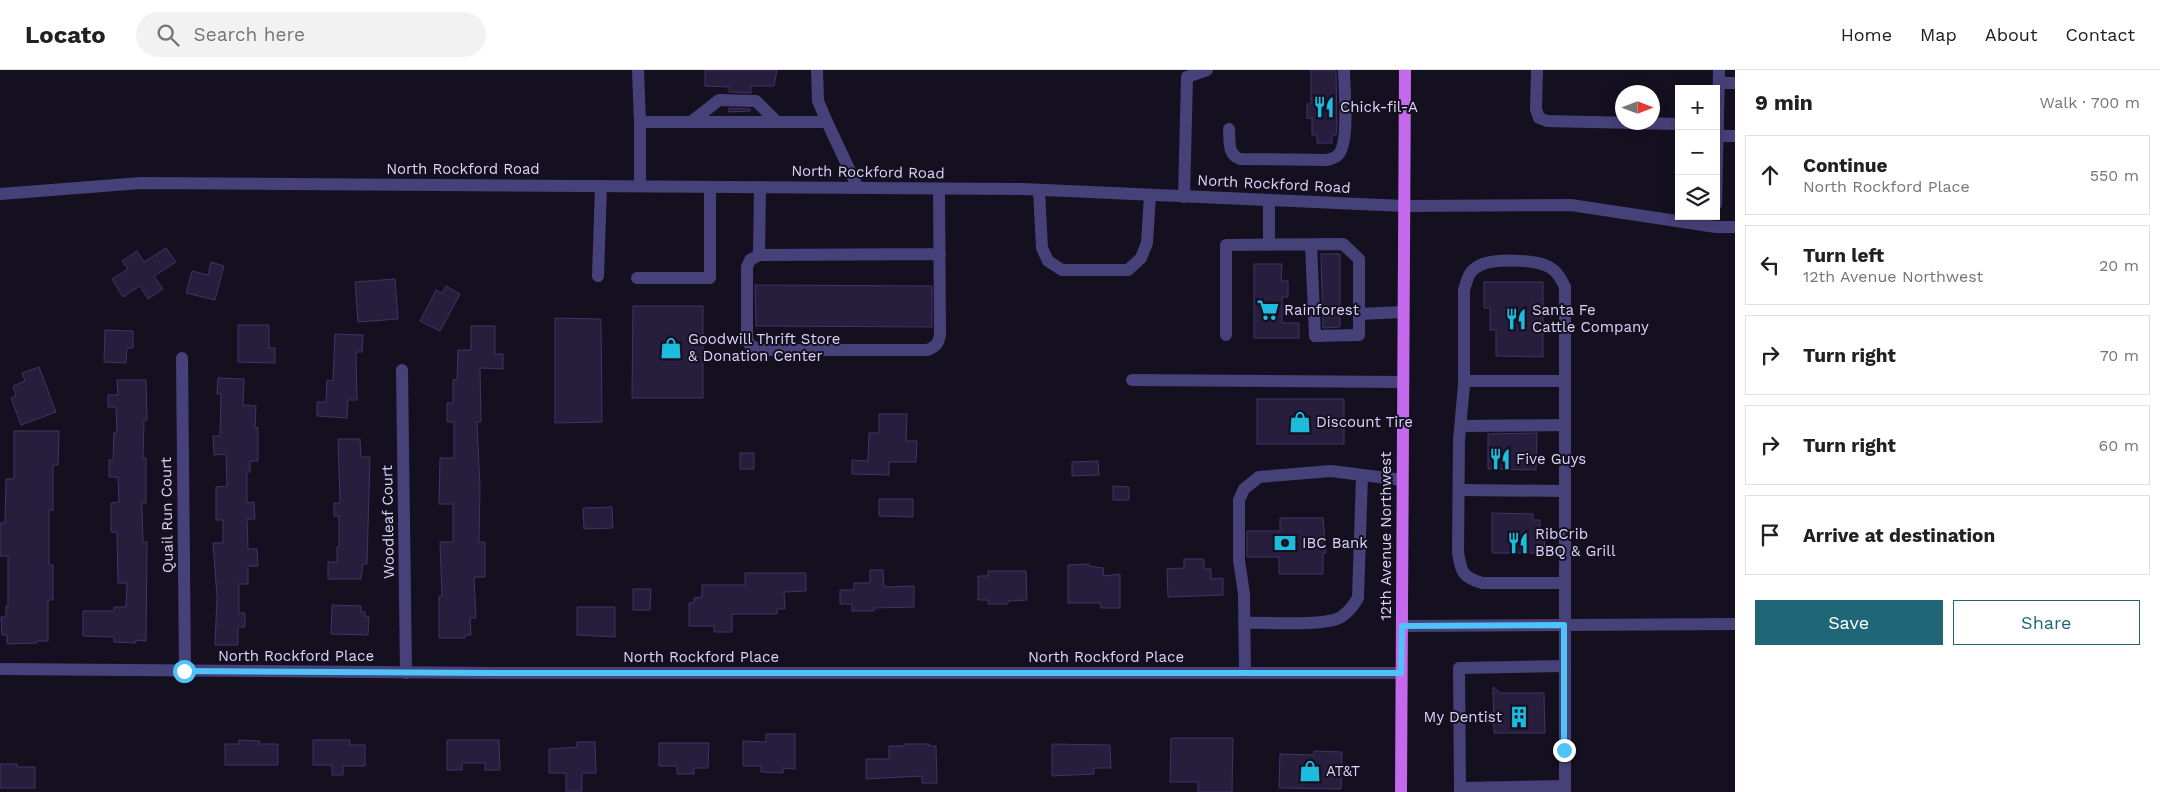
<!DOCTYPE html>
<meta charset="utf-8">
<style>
:root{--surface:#fff;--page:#f2f2f2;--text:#202124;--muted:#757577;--line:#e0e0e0;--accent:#1f6777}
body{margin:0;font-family:"Work Sans",sans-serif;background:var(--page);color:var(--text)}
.controls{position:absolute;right:15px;top:15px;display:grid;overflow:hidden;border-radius:0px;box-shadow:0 2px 12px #0003}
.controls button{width:45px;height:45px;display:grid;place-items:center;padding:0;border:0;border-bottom:1px solid var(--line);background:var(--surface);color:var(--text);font:25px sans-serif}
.compass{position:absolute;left:1615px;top:15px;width:45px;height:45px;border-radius:50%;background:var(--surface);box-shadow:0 2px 12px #0003;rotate:90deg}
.stop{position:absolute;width:15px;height:15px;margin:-11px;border:4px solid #4fc3f7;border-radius:50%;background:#fff}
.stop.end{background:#4fc3f7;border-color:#fff;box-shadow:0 1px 5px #0008}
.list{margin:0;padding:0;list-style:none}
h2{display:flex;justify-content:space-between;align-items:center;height:65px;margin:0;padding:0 20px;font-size:21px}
h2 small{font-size:16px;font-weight:400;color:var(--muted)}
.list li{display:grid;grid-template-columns:32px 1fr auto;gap:15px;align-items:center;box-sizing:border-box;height:80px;margin:0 10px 10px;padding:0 10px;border:1px solid var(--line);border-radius:0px}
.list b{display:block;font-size:19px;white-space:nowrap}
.list p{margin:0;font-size:16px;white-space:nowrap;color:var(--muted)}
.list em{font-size:16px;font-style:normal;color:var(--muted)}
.actions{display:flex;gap:10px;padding:15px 20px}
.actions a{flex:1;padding:11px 0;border:1px solid var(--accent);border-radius:0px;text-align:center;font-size:18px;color:var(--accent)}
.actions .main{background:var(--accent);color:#fff}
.icon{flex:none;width:28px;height:28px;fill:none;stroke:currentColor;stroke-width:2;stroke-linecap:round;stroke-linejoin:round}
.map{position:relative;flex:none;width:1735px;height:722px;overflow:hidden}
header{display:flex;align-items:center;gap:30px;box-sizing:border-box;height:70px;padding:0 25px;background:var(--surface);border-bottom:1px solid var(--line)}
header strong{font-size:24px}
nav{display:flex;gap:28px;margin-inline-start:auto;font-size:18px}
.search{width:350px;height:45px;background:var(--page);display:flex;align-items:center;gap:12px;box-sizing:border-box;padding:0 18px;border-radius:28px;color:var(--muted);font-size:19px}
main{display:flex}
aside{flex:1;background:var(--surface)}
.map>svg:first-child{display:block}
</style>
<header>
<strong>Locato</strong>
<div class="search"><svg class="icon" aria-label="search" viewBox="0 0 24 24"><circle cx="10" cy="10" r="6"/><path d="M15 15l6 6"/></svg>Search here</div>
<nav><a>Home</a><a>Map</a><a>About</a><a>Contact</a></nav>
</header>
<main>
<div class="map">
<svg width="1735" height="722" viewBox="0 0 1735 722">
<rect width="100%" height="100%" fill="#141020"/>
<g fill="#271e3e" stroke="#413367">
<path d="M705 0H777L774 16H751V23L729 22V17L705 16Z"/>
<path d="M1311 0H1336L1337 57 1336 65H1332V73H1317V65H1312V48H1307V34H1311Z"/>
<path d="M729 38 750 39V41L728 42Z"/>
<path d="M166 178 176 192 154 206 163 219 148 229 140 216 123 227 112 209 128 199 122 191 137 181 144 192Z"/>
<path d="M1321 184H1340V257L1323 258Z"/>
<path d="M211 192 224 196 215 230 186 223 192 201 208 205Z"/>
<path d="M1254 194H1282L1281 211H1288V227H1282V253H1299V268H1254Z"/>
<path d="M395 209 398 249 358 252 355 212Z"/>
<path d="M1484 212H1543V287L1496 286V260H1490V238H1484Z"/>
<path d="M755 215 932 216V257L756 256Z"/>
<path d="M446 216 460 224 440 261 420 251 436 220 442 223Z"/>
<path d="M633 236H703V328H632Z"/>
<path d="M555 248 601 249 602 352 555 353Z"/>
<path d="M238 255H269V278H275V293L238 292Z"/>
<path d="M471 256H495V284H503V299L480 298 481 352H477L480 417 479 472H485V507H474L476 548H470L471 565H465V568H439V526H442L440 472H453V434H439L440 388H454V352H447V333H453V310L457 309 458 280H471Z"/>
<path d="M105 260 133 261V278H127L126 293 104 292Z"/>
<path d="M335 264 363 265 362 282H356L357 330H348L347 348 317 346V332H326L327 310 333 311Z"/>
<path d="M39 297 56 342 21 355 11 328 16 326 13 316 25 311 22 303Z"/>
<path d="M218 308 244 309 243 335 256 336 255 358 258 357V391H250V402H247V433L254 432 255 449H247L248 479H257L258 496H248V514H239V543H245V557H238V575H215L217 527 213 473H223V450H216V417L227 416 226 384 214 385 213 366H220L221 324H217Z"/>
<path d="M117 310H146L147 350H144L143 388H146V433H142L143 472H147L146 571 136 570V573L114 572V567L83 566V541H114V537H126L127 513H118L117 462H111V433L119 432 118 407H109V390H113L114 362H117L116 337H108V325H118Z"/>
<rect x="1257" y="329" width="87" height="45"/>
<path d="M879 344H907L906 371H917L916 392H889V405L852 404V390L868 391 869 363H879Z"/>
<path d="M14 361H59L58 395H53V440H49V495H53V530H48V571H37V573L7 574V565H2L1 547H6V536H8V486H0V453H5L6 409H14Z"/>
<path d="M1537 363 1536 400 1488 399V364Z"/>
<path d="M338 369H360L361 387H370L367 494H363L361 509H328V492H337V477H339V446H334V433H340Z"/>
<rect x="740" y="383" width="14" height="16"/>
<path d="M1098 391 1099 405 1072 406V392Z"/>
<path d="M1113 416 1129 417V430H1113Z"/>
<path d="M879 429H913V447L879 446Z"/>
<path d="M612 437 613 458 584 459 583 438Z"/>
<path d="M1492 443 1533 444V450H1540V463H1545L1544 483H1492Z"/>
<path d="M1280 448H1323L1326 483H1323V504H1279V487H1247V461H1280Z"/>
<path d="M1184 489H1204V499H1211V509L1223 508V525L1168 527 1167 499 1184 498Z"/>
<path d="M1089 494V496L1103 498 1104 506 1120 504V538H1101L1100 533H1068V495Z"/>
<path d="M870 500H883L884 517 914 516V537L874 538V541H852V534H840V520H854V513H870Z"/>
<path d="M988 501H1026L1027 530 1008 531V534H988V530H978V506H988Z"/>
<path d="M745 503H806V521L784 522 785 539H777V544H732V562H714V556H689V533H694V528L702 527V515H745Z"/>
<path d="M633 519H651L650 540H633Z"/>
<path d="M332 535 361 536V542H365V547H369L368 565 331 564Z"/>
<path d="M577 537H615V567L577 565Z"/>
<path d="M1493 617 1501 623H1544L1545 663H1494Z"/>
<path d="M766 664H795V699L783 698V703L761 702V696H743V671L766 672Z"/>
<path d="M1171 668H1233L1232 722H1198V712H1170Z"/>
<path d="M239 670 260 671 259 674H278V695H225V674H239Z"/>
<path d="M313 670H350V675H365V696H343V705H332V695H313Z"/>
<path d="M447 670H499L500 700H485V693H462V700H447Z"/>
<path d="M577 672H595L596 703H582V721H566V703H549V679L577 677Z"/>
<path d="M659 673H709L708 698H694V704H677V696H659Z"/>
<path d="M904 674H929V676H936L937 713H922V706L866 709V689H889V676H904Z"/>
<path d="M1052 674 1110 675 1111 698H1094V704L1052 706Z"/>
<path d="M1314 681 1342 682 1341 719 1279 718 1280 684 1314 685Z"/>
<path d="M0 694H17V697H35V718H0Z"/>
</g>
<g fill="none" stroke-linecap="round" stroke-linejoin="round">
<g stroke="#474179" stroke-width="12">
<path d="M638 0 640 52"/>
<path d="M817 0 818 31 827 52"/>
<path d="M1537 0 1536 39 1539 48 1547 51 1679 54"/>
<path d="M1719 13H1735"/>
<path d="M691 52 719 30 756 31 777 52"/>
<path d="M1229 59C1230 71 1227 84 1240 89L1327 90C1330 89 1335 88 1338 85 1350 74 1344 17 1344 0"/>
<path d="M1718 66H1735"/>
<path d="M640 116V52H827L858 118"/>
<path d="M939 119 940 264C939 273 936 277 927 280H761L750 275 747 269V197L750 190 759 185 940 184"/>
<path d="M1039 120 1042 178 1048 191 1062 200H1128L1141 188 1147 173 1150 125"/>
<path d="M0 124 141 113 1022 119 1404 136 1571 135 1716 157H1735"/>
<path d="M1184 127 1187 7 1207 0"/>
<path d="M1269 130V175"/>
<path d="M1716 134 1719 0"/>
<path d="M759 185 760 117"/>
<path d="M598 206 601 116"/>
<path d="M637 208H710V117"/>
<path d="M1359 244 1403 242"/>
<path d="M1226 265V175L1343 174 1359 189V265L1315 266 1311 175"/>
<path d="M182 288 185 601"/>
<path d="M402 300 406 603"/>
<path d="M1132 310 1403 312"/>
<path d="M1464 311H1565"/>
<path d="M1461 356 1565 355"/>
<path d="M1459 420 1564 421"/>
<path d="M1564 513H1482C1462 507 1461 502 1458 482L1459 370 1464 315V220C1467 211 1468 202 1477 197 1491 188 1534 189 1549 197 1557 201 1561 209 1565 217V722"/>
<path d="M1244 553C1268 552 1316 556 1337 549 1347 545 1353 536 1358 528L1362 405"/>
<path d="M1402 556 1735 554"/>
<path d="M0 599 493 603H1401"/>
<path d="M1245 603 1244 524 1239 490V430L1244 419 1259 407 1331 401 1402 410"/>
<path d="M1460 718 1565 716"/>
<path d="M1460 722 1459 598 1564 596"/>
</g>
<path stroke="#c469eb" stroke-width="12" d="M1401 722 1405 0"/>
</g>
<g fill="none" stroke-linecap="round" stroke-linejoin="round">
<path stroke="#4fc3f7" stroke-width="6" d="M184 601 493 603H1401L1402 556 1564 555V680"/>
</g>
<defs>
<g id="restaurant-bare" transform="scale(1.725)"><path d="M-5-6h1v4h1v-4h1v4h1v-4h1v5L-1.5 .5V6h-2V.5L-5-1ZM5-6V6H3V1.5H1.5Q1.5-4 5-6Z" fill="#1dbcdd" stroke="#141020" stroke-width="2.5" paint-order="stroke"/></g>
<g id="supermarket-bare" transform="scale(1.725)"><path d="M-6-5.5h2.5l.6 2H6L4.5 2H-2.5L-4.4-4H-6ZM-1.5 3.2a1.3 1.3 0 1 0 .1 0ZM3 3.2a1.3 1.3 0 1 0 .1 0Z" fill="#1dbcdd" stroke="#141020" stroke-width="2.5" paint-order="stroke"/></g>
<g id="shop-bare" transform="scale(1.725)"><path d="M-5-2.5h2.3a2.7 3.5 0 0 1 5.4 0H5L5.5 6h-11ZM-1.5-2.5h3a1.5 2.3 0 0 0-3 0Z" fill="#1dbcdd" stroke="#141020" stroke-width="2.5" paint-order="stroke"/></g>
<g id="bank-bare" transform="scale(1.725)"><path d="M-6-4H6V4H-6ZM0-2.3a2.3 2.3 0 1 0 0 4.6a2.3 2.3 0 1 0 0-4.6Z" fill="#1dbcdd" stroke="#141020" stroke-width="2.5" paint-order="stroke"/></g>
<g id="building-bare" transform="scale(1.725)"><path d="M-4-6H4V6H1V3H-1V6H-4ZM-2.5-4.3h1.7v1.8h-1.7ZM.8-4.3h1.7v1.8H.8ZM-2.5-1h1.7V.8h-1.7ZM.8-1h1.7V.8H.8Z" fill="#1dbcdd" stroke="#141020" stroke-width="2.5" paint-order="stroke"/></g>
</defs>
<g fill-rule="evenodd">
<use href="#restaurant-bare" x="1324" y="37"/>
<use href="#supermarket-bare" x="1268" y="240"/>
<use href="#restaurant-bare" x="1516" y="249"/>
<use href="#shop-bare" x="671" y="278"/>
<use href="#shop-bare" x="1300" y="352"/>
<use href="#restaurant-bare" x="1500" y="389"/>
<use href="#bank-bare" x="1285" y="473"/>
<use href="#restaurant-bare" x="1518" y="473"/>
<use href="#building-bare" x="1519" y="647"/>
<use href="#shop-bare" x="1310" y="701"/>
</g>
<g text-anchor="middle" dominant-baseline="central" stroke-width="4" stroke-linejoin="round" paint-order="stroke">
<g font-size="15" fill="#dbd4f9" stroke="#141020" text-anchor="start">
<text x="1340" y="37">Chick-fil-A</text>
<text x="1284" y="240">Rainforest</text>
<text x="1532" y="240">Santa Fe<tspan x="1532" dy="17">Cattle Company</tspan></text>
<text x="688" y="269">Goodwill Thrift Store<tspan x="688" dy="17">&amp; Donation Center</tspan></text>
<text x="1316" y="352">Discount Tire</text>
<text x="1516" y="389">Five Guys</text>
<text x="1535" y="464">RibCrib<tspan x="1535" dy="17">BBQ &amp; Grill</tspan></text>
<text x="1302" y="473">IBC Bank</text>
<text x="1502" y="647" text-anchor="end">My Dentist</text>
<text x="1326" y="701">AT&amp;T</text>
</g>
<g font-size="15" fill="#dbd4f9" stroke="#141020">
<text x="463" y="99">North Rockford Road</text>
<text transform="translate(868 102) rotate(1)">North Rockford Road</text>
<text transform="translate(1274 114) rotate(3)">North Rockford Road</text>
<text transform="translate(167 445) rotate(-91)">Quail Run Court</text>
<text transform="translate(388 452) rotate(-91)">Woodleaf Court</text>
<text transform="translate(1386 466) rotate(-90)">12th Avenue Northwest</text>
<text x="296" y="586">North Rockford Place</text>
<text x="701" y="587">North Rockford Place</text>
<text x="1106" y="587">North Rockford Place</text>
</g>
</g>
</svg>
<div class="controls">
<button>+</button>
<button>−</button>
<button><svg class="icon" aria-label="layers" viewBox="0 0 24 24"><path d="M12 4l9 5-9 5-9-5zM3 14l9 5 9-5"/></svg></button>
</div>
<svg class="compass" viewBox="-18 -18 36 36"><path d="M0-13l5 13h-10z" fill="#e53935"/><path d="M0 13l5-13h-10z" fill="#757577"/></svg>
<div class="stop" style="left:184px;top:601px"></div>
<div class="stop end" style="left:1564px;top:680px"></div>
</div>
<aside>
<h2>9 min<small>Walk · 700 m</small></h2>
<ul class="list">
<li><svg class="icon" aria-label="ahead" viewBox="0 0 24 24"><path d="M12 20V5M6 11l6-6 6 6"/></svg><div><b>Continue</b><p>North Rockford Place</p></div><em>550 m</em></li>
<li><svg class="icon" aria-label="left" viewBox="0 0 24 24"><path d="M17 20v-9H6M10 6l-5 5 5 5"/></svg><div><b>Turn left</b><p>12th Avenue Northwest</p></div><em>20 m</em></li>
<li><svg class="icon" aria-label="right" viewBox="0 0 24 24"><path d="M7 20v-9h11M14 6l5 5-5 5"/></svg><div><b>Turn right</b></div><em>70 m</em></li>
<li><svg class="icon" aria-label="right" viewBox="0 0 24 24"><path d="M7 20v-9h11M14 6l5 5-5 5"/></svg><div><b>Turn right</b></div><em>60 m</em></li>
<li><svg class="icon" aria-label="arrive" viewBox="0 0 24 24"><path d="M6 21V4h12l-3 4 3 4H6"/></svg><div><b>Arrive at destination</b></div></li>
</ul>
<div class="actions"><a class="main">Save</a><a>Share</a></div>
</aside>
</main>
